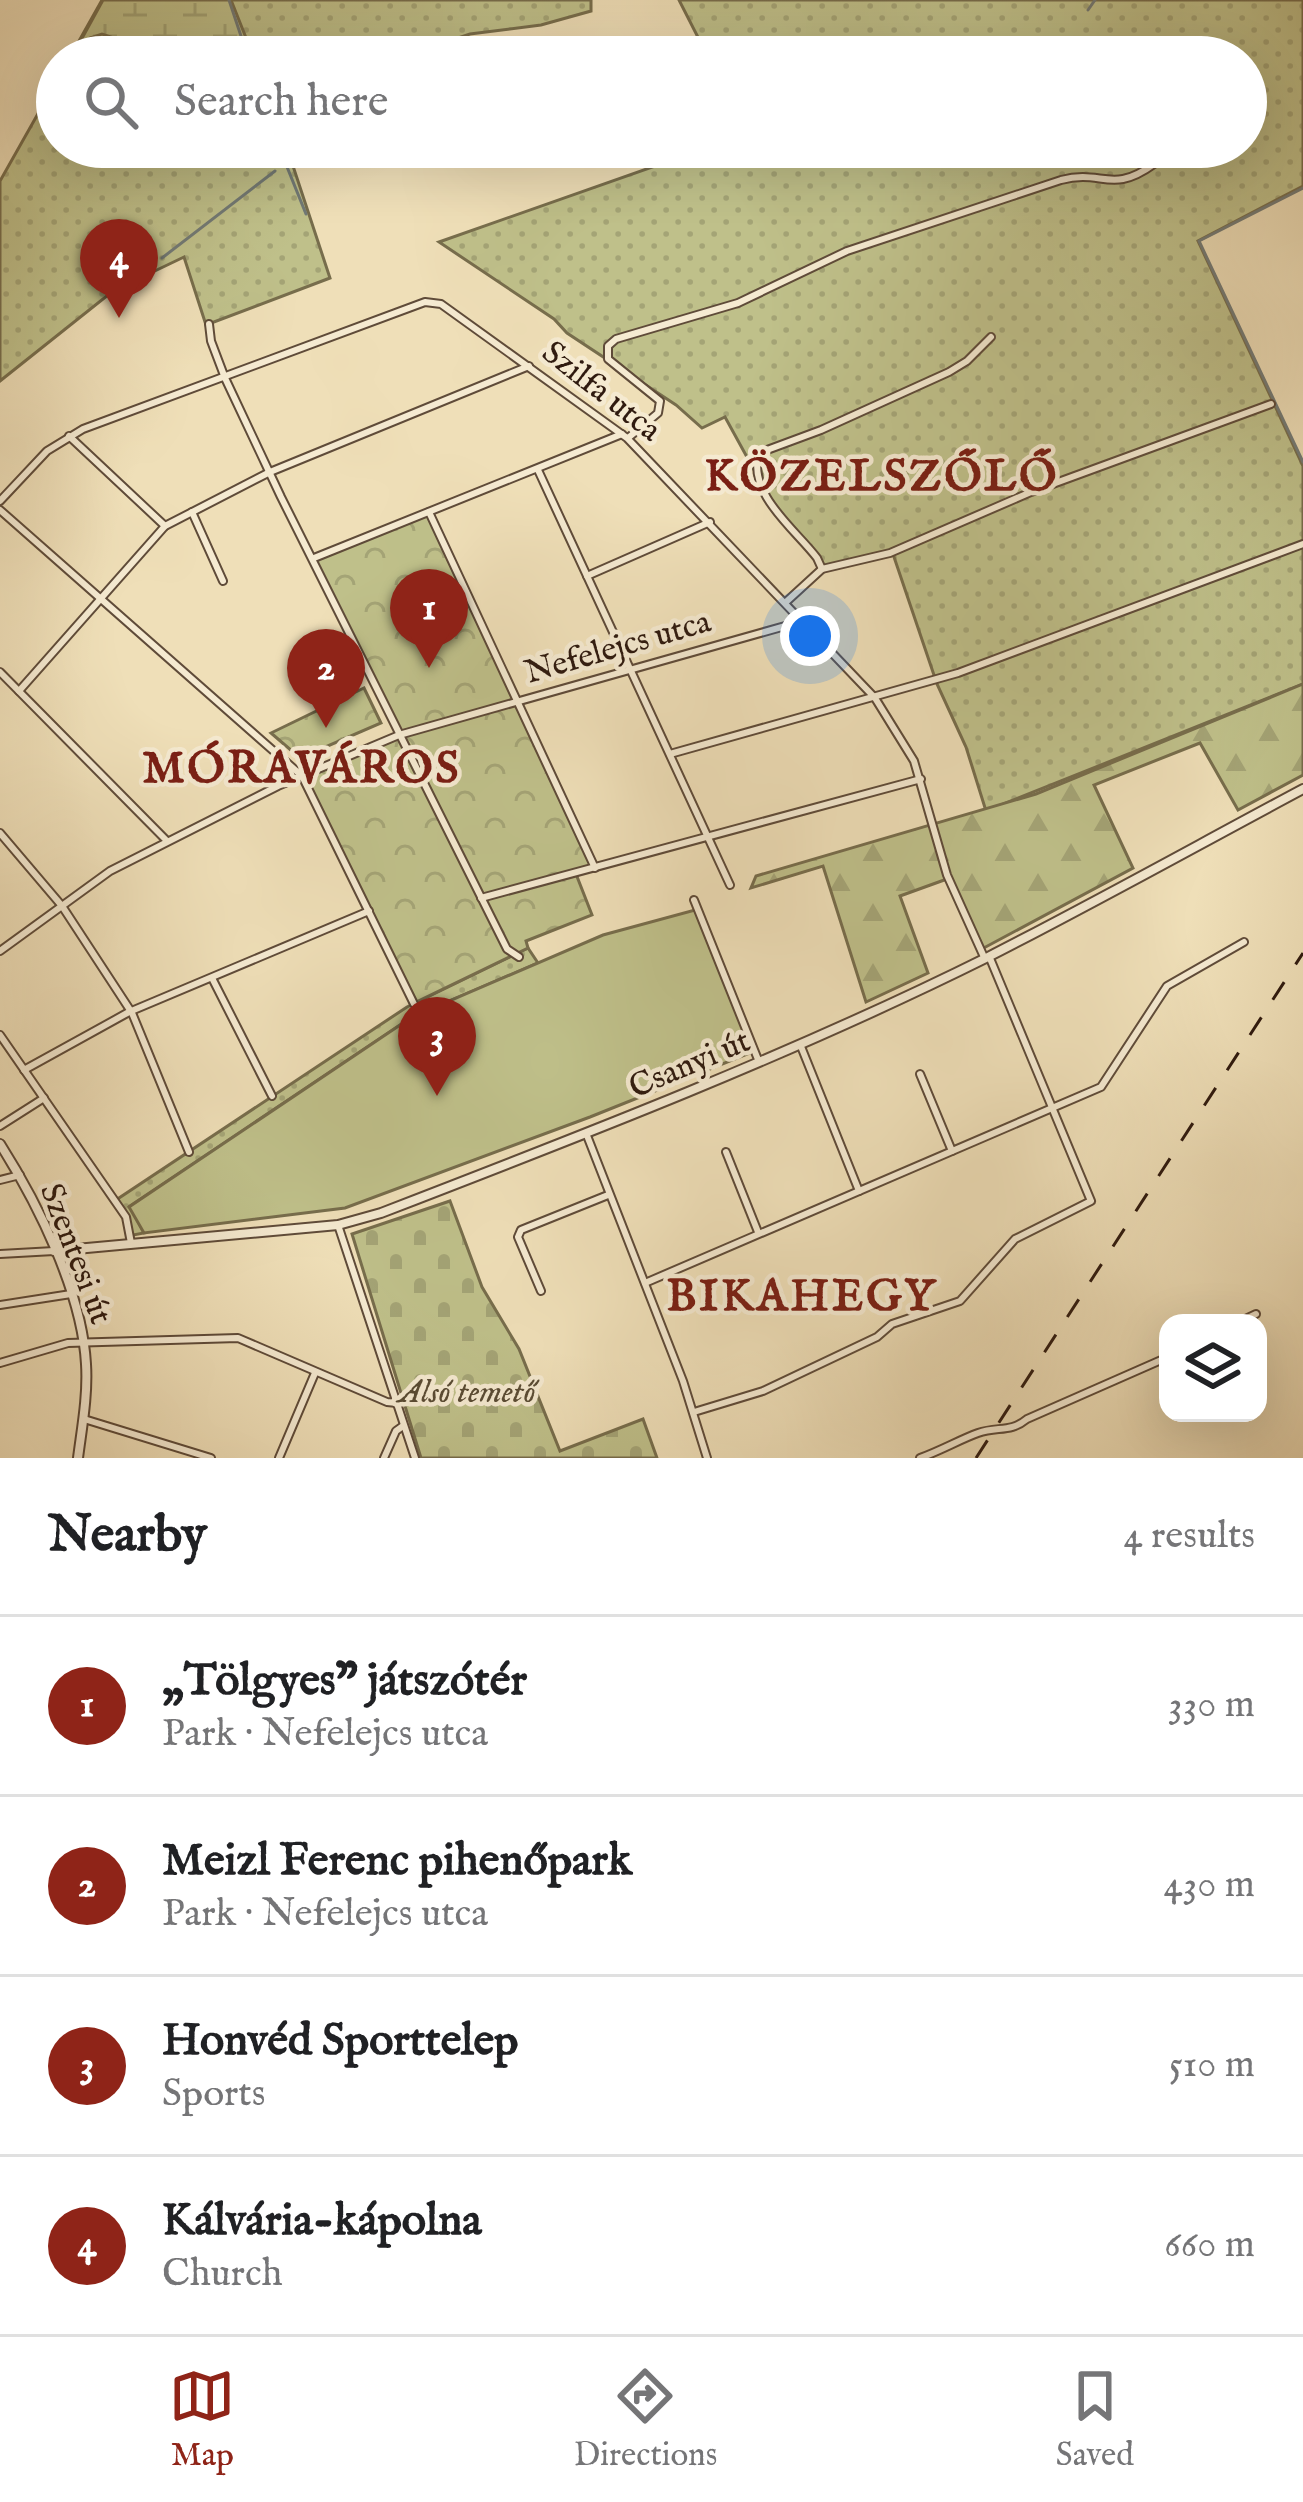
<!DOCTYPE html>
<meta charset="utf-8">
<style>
:root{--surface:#fff;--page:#f6f6f6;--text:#202124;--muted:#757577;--line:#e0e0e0;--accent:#8f2418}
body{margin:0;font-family:"IM FELL English",serif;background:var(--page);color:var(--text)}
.controls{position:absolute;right:36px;bottom:36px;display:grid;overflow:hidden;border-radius:24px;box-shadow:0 12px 48px #0002}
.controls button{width:108px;height:108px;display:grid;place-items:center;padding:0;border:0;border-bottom:3px solid var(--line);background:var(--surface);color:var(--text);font:60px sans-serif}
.you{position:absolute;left:810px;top:636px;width:42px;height:42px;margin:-30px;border:9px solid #fff;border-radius:50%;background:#1a73e8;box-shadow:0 0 0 18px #1a73e833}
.badge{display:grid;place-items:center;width:78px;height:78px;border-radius:50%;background:var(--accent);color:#fff;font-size:39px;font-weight:700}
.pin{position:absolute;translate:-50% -99px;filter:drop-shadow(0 3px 6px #0008)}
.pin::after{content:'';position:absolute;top:63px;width:42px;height:36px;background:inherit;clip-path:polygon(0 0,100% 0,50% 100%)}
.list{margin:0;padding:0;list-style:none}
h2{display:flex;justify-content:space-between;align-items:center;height:156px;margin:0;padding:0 48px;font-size:51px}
h2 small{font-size:39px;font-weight:400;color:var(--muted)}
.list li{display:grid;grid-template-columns:78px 1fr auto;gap:36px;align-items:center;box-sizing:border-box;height:180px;padding:0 48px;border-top:3px solid var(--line)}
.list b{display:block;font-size:45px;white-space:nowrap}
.list p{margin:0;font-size:39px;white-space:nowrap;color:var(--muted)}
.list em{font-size:39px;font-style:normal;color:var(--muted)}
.icon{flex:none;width:66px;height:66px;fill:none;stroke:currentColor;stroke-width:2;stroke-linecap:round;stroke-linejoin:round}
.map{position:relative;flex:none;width:1303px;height:1458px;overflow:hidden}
.search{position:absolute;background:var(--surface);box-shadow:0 12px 48px #0002;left:36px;right:36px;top:36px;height:132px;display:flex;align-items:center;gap:30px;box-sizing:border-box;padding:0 42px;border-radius:66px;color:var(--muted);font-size:45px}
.sheet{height:876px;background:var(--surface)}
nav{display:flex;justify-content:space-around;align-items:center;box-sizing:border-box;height:168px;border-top:3px solid var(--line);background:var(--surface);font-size:33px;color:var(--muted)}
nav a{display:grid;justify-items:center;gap:6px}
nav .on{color:var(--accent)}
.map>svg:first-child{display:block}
</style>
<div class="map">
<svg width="1303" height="1458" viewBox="0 0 1303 1458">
<defs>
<pattern id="grass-dots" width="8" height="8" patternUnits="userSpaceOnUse" patternTransform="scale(3)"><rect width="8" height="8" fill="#bfc08a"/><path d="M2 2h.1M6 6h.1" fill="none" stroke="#a4a476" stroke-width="1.8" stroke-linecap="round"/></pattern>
<pattern id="forest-firs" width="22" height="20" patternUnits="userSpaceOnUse" patternTransform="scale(3)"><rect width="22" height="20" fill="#bfc08a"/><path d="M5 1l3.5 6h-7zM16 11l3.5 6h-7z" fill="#a4a476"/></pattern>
<pattern id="wetland-marsh" width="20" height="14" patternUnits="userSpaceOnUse" patternTransform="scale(3)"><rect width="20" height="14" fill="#bfc08a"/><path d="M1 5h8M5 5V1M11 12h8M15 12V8" fill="none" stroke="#a4a476"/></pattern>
<pattern id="cemetery-stones" width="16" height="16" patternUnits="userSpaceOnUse" patternTransform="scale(3)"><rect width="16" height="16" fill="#bfc08a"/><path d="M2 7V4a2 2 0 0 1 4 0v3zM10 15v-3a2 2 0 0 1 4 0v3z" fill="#a4a476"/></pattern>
<pattern id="park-crowns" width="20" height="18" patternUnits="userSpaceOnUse" patternTransform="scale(3)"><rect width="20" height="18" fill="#bfc08a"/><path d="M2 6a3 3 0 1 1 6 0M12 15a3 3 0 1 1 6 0" fill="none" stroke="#a4a476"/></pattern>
</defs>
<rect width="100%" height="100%" fill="#efdfb8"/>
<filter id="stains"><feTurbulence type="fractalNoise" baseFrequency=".00167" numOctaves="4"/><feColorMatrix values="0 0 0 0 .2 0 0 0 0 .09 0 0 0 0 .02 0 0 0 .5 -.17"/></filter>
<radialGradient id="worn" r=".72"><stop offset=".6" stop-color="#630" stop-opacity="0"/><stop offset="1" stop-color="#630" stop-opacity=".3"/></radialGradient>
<g fill="url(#grass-dots)" stroke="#776d4c" stroke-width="3">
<path d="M102 0H591V11L541 25 470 34 401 57H70Z"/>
<path d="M679 0H1303V186L1198 241 1303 466V684L986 811 966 747 937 684 893 554 826 570 770 499 725 417 702 428 676 405 567 333 554 319 439 242 709 147H1246V57H708Z"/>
<path d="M57 80V147H311L291 160 330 278 206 325 184 257 113 291 0 381V181Z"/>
<path d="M528 948 538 963 412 1017 130 1206 144 1233 128 1236 127 1224 113 1202 407 1007Z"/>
</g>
<path fill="url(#forest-firs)" stroke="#776d4c" stroke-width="3" d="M1303 684V775L1238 810 1200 743 1094 785 1133 868 980 950 947 879 900 896 928 973 866 1002 823 866 751 888 756 876 1036 794Z"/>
<path fill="url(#wetland-marsh)" stroke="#776d4c" stroke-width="3" d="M103 0H231L252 53 216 57 164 48 147 49 102 34 90 38 81 52 75 51Z"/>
<path fill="url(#cemetery-stones)" stroke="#776d4c" stroke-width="3" d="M450 1201 482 1287 519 1349 560 1451 643 1419 657 1458H421L352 1234Z"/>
<g fill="url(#park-crowns)" stroke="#776d4c" stroke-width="3">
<path d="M429 512 595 868 576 874 592 915 526 941 528 948 414 1003 302 776 399 734 313 559Z"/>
<path d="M364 688 381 723 300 758 271 733Z"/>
</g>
<path fill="#bfc08a" stroke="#776d4c" stroke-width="3" d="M695 910 755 1051 590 1117 345 1208 144 1233 129 1207 412 1017 603 935Z"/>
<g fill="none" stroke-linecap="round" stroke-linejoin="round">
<g stroke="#727a76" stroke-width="3">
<path d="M229 0 248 57"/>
<path d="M1088 10 1095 0"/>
<path d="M279 147 306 214"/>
<path d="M1303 188 1199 241 1303 462"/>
<path d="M162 258 275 171"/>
</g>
<g stroke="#5f4b39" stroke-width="10">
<g id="minor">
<path d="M209 324 211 341 225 378 281 497 507 949 519 957"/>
<path d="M69 436 165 526"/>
<path d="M628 438 658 413 660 401 608 359V346L616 339 738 303 847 251 1061 180C1103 169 1111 195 1154 164"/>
<path d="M538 470 730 885"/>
<path d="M0 501 47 451 83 429 425 302 441 304 627 438 875 698 914 761 947 875 984 957"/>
<path d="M0 510 302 776 414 1004"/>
<path d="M192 512 223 581"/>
<path d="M429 512 595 868"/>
<path d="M314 558 622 434"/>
<path d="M822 569 817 558C795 529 747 494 759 453L821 430 949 372 967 361 991 337"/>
<path d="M587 576 710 522"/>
<path d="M786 602 822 569 890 553 1031 492 1271 404"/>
<path d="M0 672 167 841"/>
<path d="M19 691 165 526 270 472 529 366"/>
<path d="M670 754 958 673 1303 544"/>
<path d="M0 833 62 906 132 1013 189 1152"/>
<path d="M481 898 921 779"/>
<path d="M694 900 759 1062"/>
<path d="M0 951 110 871 278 786 399 735 803 621"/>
<path d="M212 978 272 1096"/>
<path d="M0 1035 126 1217 131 1243"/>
<path d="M800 1044 859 1191"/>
<path d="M24 1070 129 1012 369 911"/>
<path d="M920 1074 952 1151"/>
<path d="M0 1126 44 1098"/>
<path d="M586 1133 683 1381 707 1458"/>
<path d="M726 1152 758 1232"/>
<path d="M0 1180 20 1175"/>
<path d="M338 1225 415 1458"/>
<path d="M0 1254 54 1251"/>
<path d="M645 1283 1101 1087 1167 986 1244 942"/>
<path d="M541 1291 518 1237 521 1230 608 1195"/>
<path d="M0 1305 71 1294"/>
<path d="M1237 1323 1256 1314"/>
<path d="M0 1363 68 1343 238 1338 387 1402 397 1403"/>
<path d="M694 1412 763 1391 877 1337 892 1324 960 1301 1015 1239 1091 1201 989 956"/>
<path d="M84 1419 211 1458"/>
<path d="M279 1458 315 1373"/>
<path d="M384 1458 396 1431 403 1426"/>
<path d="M920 1458C940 1451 961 1439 978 1433 998 1426 1010 1433 1027 1419L1168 1357"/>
</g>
</g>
<g stroke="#5f4b39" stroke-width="12">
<g id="tertiary">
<path d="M0 1144C38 1204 82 1292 86 1364 88 1395 82 1427 78 1458"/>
<path d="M54 1251 338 1225 381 1213C586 1134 791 1055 988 957 1094 903 1198 845 1303 789"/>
</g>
</g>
<use href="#minor" stroke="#f5ead1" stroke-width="6"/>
<use href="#tertiary" stroke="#f5ead1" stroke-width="8"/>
<path stroke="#2f1a0f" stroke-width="3" stroke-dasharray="21 21" stroke-linecap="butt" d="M976 1458 1303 953"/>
</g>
<g text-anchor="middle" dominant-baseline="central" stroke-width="9" stroke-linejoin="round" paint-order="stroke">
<g font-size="33" fill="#2f1a0f" stroke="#f5ead1">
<text transform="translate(601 392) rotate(38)">Szilfa utca</text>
<text transform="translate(618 648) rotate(-16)">Nefelejcs utca</text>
<text transform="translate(690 1065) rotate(-23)">Csanyi út</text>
<text transform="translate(75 1254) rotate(69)">Szentesi út</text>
</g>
<g font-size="33" font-style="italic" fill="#5a4c34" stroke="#f5ead1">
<text x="467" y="1393">Alsó temető</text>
</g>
<g font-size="45" font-weight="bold" letter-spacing="3" fill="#7a1f14" stroke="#f5ead1">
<text x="882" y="477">KÖZELSZŐLŐ</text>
<text x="302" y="769">MÓRAVÁROS</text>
<text x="802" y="1297">BIKAHEGY</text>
</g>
</g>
<rect width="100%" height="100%" filter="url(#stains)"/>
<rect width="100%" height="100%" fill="url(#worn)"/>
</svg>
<div class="controls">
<button><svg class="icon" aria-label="layers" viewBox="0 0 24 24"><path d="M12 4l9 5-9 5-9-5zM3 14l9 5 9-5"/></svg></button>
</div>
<div class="you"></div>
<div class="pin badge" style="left:429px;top:668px">1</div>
<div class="pin badge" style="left:326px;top:728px">2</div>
<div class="pin badge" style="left:437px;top:1096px">3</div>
<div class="pin badge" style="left:119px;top:318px">4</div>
<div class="search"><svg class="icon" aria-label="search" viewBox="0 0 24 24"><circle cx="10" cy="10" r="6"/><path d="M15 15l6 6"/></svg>Search here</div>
</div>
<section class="sheet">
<h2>Nearby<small>4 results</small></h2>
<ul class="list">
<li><span class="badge">1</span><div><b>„Tölgyes” játszótér</b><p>Park · Nefelejcs utca</p></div><em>330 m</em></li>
<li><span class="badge">2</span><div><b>Meizl Ferenc pihenőpark</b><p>Park · Nefelejcs utca</p></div><em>430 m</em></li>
<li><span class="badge">3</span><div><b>Honvéd Sporttelep</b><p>Sports</p></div><em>510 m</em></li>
<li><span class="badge">4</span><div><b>Kálvária-kápolna</b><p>Church</p></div><em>660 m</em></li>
</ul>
</section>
<nav>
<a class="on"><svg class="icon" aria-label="map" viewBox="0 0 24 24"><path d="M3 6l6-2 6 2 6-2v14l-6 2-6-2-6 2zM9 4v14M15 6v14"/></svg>Map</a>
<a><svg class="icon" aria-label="directions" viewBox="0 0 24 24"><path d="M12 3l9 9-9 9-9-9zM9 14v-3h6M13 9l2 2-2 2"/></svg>Directions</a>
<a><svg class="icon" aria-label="saved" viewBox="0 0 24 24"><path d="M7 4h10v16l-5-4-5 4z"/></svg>Saved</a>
</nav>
